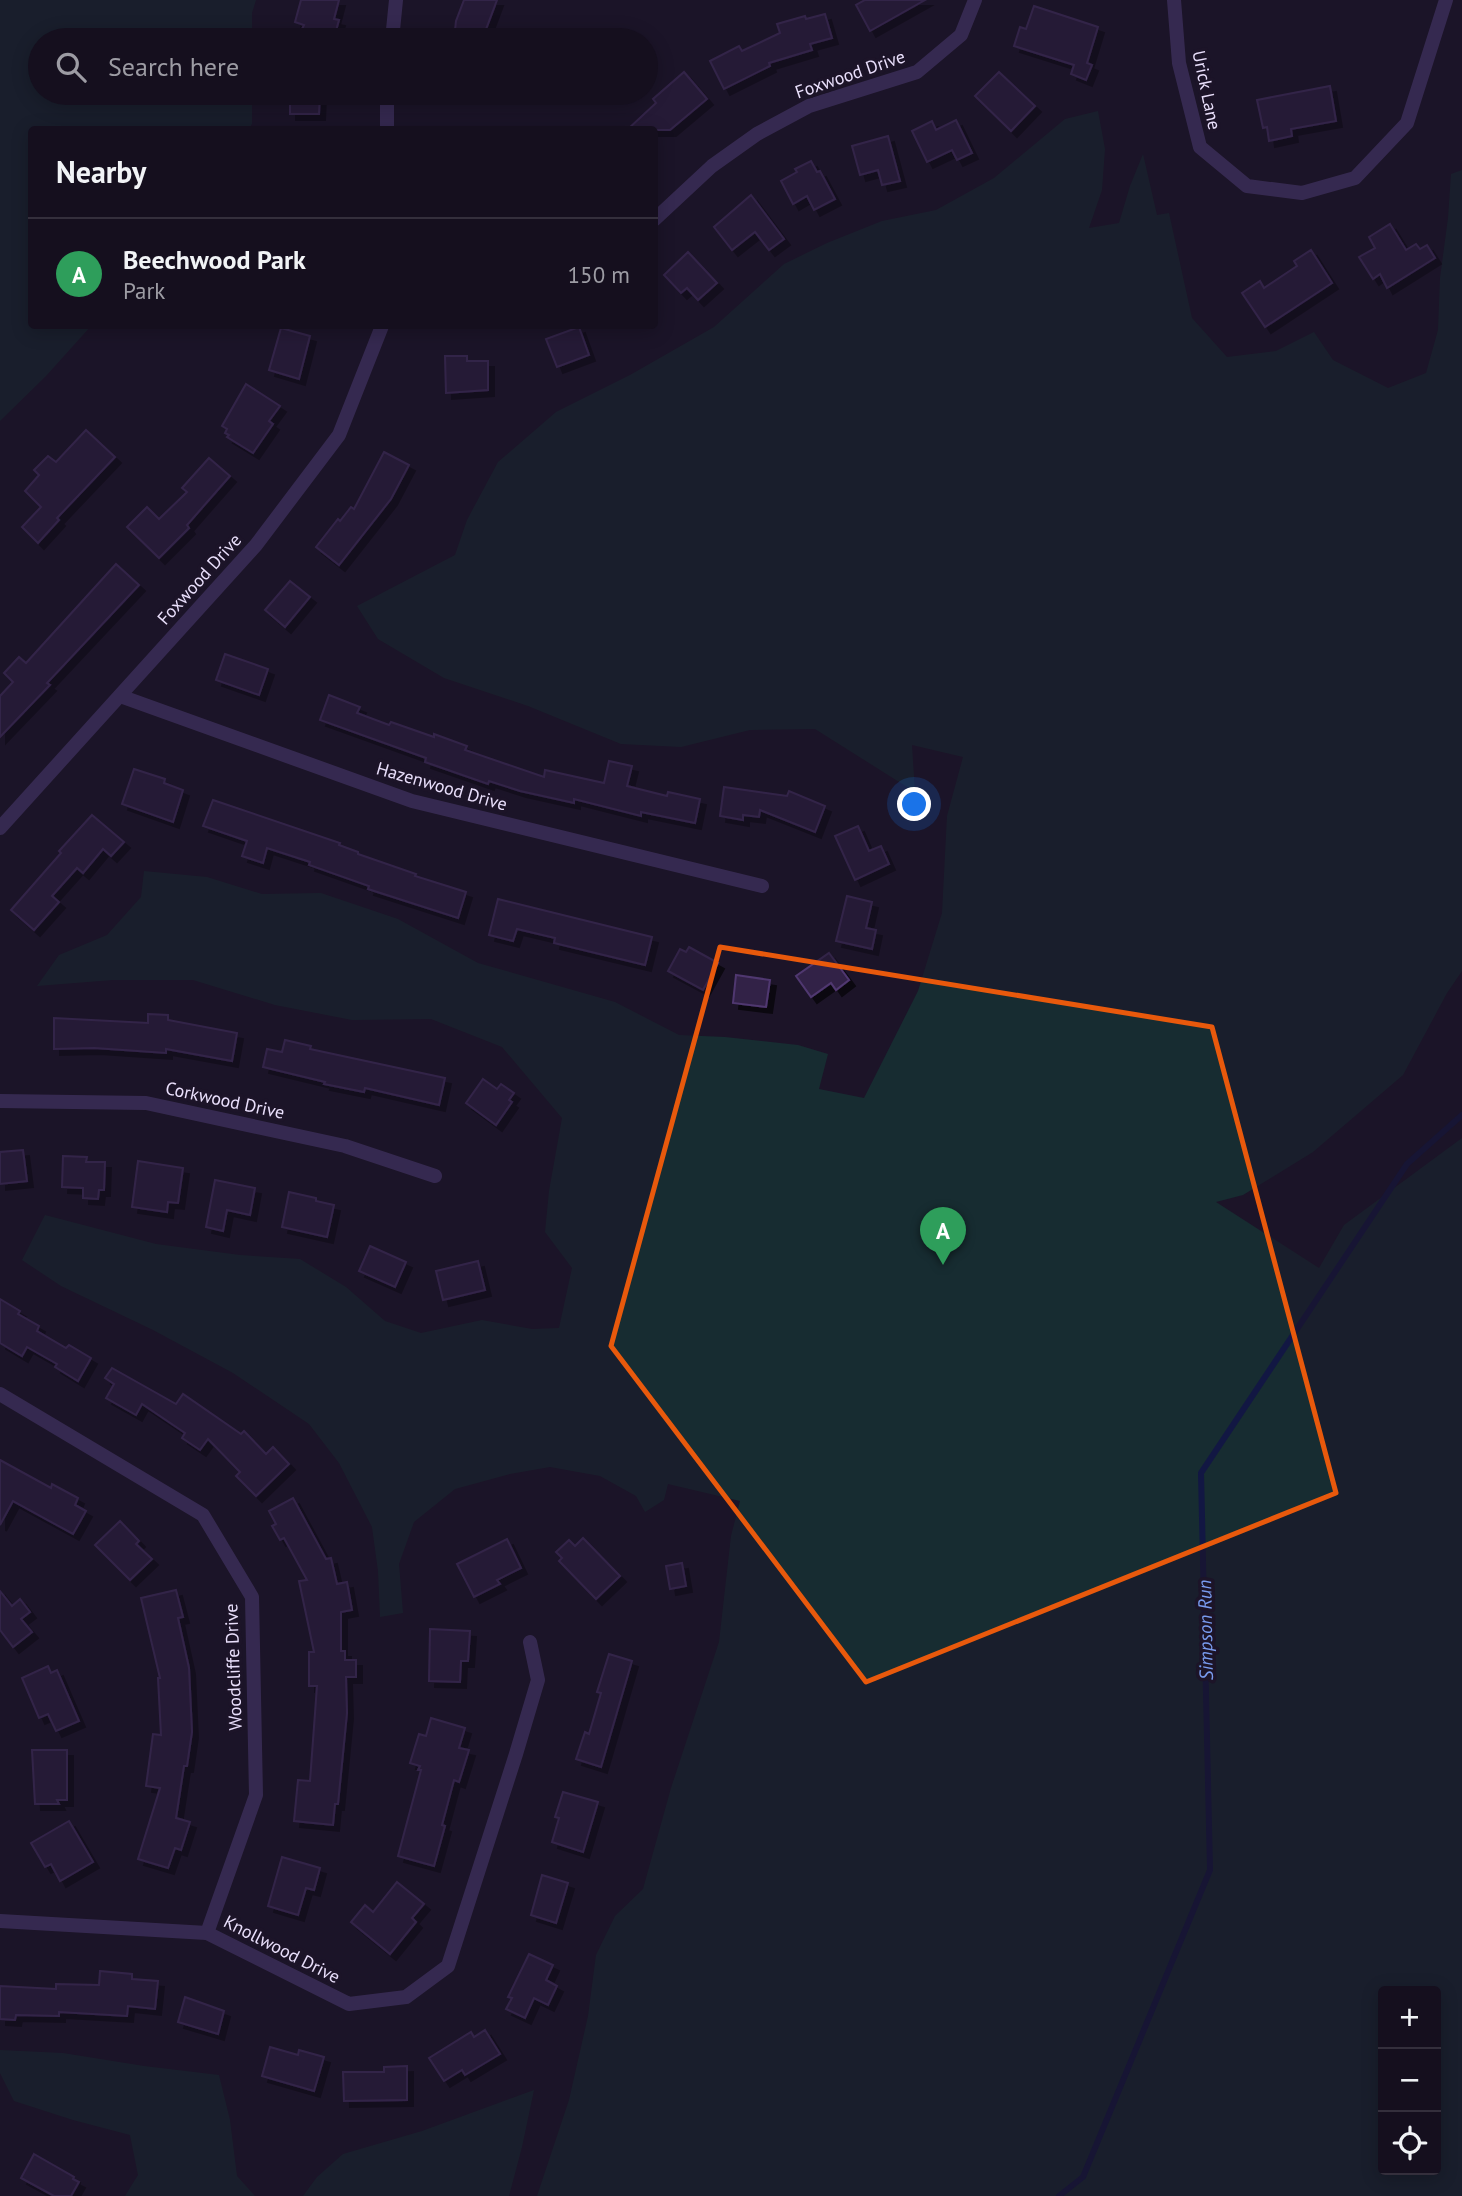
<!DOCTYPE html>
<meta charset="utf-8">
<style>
:root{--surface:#150f1e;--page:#1e1827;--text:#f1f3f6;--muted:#9d9ca4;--line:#342f3c;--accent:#22a0e4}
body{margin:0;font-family:"PT Sans",sans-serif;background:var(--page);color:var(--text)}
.controls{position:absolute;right:21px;bottom:21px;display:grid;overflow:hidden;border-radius:7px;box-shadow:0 4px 18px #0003}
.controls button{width:63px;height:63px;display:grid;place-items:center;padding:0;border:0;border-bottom:2px solid var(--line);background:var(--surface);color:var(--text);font:35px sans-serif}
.you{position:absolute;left:915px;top:805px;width:24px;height:24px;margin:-18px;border:5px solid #fff;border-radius:50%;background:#1a73e8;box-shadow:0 0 0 10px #1a73e833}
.badge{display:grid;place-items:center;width:46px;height:46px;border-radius:50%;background:var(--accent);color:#fff;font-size:23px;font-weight:700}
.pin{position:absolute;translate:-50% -58px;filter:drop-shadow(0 2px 4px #0008)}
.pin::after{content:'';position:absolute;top:37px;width:24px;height:21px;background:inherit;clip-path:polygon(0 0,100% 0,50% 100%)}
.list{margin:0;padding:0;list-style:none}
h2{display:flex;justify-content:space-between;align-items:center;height:91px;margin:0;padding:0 28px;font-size:30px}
h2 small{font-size:23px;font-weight:400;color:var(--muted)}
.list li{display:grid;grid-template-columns:46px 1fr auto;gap:21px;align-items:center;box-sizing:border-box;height:112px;padding:0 28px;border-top:2px solid var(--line)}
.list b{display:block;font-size:26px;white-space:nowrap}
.list p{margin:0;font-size:23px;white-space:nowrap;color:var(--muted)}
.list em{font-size:23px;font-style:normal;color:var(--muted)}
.icon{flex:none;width:38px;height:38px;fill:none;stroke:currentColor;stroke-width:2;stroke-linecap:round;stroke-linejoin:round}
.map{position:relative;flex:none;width:1462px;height:2196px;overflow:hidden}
.search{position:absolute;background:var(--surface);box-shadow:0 4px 18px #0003;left:28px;top:28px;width:630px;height:77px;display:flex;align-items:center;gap:18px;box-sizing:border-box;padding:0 24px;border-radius:38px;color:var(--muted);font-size:26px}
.panel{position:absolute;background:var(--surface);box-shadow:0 4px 18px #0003;left:28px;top:126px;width:630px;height:203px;border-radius:7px}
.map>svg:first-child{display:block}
</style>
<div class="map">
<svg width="1462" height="2196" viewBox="0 0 1462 2196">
<defs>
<filter id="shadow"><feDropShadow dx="6" dy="6" stdDeviation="0" flood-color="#0009"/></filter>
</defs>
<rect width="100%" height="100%" fill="#1c1428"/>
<g fill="#172c31" fill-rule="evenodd">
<path d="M0 0H256L252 13V40H40V93H252V124L248 130H32V326H91L46 376 0 421Z"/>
<path d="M1098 111 1105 149 1102 190 1089 228 1119 223 1130 186 1143 154 1157 215 1169 213 1192 318 1227 357 1276 351 1314 332 1333 360 1388 388 1426 373 1438 330 1440 278 1448 218 1451 174 1462 170V971L1447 993 1403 1075 1313 1152 1243 1195 1216 1202 1319 1268 1344 1225 1462 1138V2196H537L569 2100 588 2016 596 1955 615 1916 643 1889 671 1788 719 1642 731 1536 740 1501 668 1484 664 1500 645 1512 636 1496 600 1476 550 1467 510 1474 455 1489 414 1522 399 1564 403 1613 380 1617 378 1571 372 1527 339 1463 309 1424 233 1373 153 1330 61 1286 22 1260 45 1215 156 1244 240 1255 300 1259 346 1287 385 1321 421 1333 482 1320 532 1329 559 1328 572 1268 545 1232 549 1191 562 1118 502 1047 431 1019 352 1020 275 1005 193 980H113L37 986 59 955 107 935 141 897 144 871 207 877 262 894 321 893 398 919 478 963 615 1002 679 1035 725 1037 798 1045 828 1054 819 1089 864 1098 918 991 942 913 947 816 963 757 912 745 915 792 815 729 750 730 681 747 621 744 528 706 444 678 378 639 357 606 455 555 467 520 498 462 556 412 630 375 714 327 784 264 827 243 882 221 936 210 994 178 1065 119ZM1383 1991H1436V2170H1383Z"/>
<path d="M0 2050 63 2053 144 2066 219 2075 230 2120 237 2176 255 2196H125L138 2175 130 2135 73 2120 14 2101 0 2073Z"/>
<path d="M534 2090 522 2147 509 2196H303L317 2177 343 2154 422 2131Z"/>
</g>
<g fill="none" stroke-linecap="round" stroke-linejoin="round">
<path stroke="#121743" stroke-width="6" d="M1059 2196 1083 2177 1210 1870 1201 1473 1407 1164 1462 1115"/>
</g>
<g fill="#332247" stroke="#503770" stroke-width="2" filter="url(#shadow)">
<path d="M301 0H339L334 19 339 20 334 38 302 29 304 25 295 22Z"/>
<path d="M464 0H497L482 40H454L456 21Z"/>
<path d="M865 0H925L870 31 856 5Z"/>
<path d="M1034 6 1098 27 1087 63 1092 65 1086 80 1071 74 1074 65 1014 46 1020 27 1026 29Z"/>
<path d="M825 14 832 38 810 44 812 50 769 63 770 66 724 89 710 61 739 46 742 51 780 33 777 24 805 16 806 19Z"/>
<path d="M684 72 707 99 670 130H627L656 103 653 99Z"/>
<path d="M999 72 1035 106 1011 131 975 96Z"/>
<path d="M1330 86 1336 121 1291 129 1292 136 1269 141 1267 127 1263 128 1257 100Z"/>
<path d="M290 93H320L319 114H290Z"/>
<path d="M956 120 972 153 957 160 952 150 927 162 912 131 932 121 936 130Z"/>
<path d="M888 136 900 181 882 185 878 170 860 175 852 146Z"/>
<path d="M811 161 817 172 820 171 835 199 814 210 807 196 793 204 781 181 797 172 795 169Z"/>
<path d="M751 195 784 239 769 250 755 232 732 250 714 227Z"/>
<path d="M1390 224 1406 250 1416 244 1420 249 1427 245 1435 258 1387 288 1380 274 1373 279 1359 257 1375 248 1369 237Z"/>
<path d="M1311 250 1332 283 1265 327 1242 293 1260 281 1264 288 1297 266 1294 261Z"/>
<path d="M688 252 717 283 698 300 687 288 681 293 664 275Z"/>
<path d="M579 327 589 355 557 367 546 339Z"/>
<path d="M281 328 310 336 299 379 269 370Z"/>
<path d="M445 356H467V361H488V390L446 393Z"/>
<path d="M246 384 280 406 269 421 273 424 253 453 227 437 229 435 225 433 227 429 222 426Z"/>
<path d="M86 430 115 457 57 518 59 520 38 543 22 527 41 507 25 491 39 475 34 470 48 456 56 462Z"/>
<path d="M384 452 409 465 391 499 339 565 316 547 338 519 340 521 351 507 354 509Z"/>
<path d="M209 458 230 476 187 525 189 528 159 558 127 527 147 507 159 519 187 492 182 488Z"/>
<path d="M116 564 139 585 47 683 50 685 0 737V696L13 682 4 673 19 657 26 663Z"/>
<path d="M290 581 310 597 285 627 265 610Z"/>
<path d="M225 654 268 669 259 695 216 680Z"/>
<path d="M329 695 360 707 357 713 389 725 391 722 434 737V734L467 746 465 750 544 777 545 770 604 783 609 761 632 766 627 786 667 796 668 792 700 799 695 823 641 812V816L574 799V803L520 791 489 781 488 784 425 762 426 758 320 720Z"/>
<path d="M134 769 165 779 164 783 183 790 173 822 122 804Z"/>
<path d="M724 787 787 796 789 791 825 806 815 832 760 810 759 817 743 815V820L720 816Z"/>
<path d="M213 800 340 843 339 845 358 852V854L416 874 415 876 466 892 458 918 368 889 369 886 309 865 310 862 267 848 263 863 242 856 247 841 203 826Z"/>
<path d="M92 815 124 842 111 856 103 849 83 873 77 868 52 896 59 902 34 930 11 910 61 853 59 851Z"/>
<path d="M858 826 869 851 881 846 889 864 855 880 835 836Z"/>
<path d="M847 896 872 902 866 928 876 930 872 949 836 941Z"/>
<path d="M498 899 652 937 645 965 554 943 555 938 517 929 513 941 489 935Z"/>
<path d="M689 947 718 963 703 990 668 971 680 949 686 952Z"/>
<path d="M829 953 849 980 836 990 831 983 811 997 796 976Z"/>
<path d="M736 975 770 980 766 1007 733 1003Z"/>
<path d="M148 1014 168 1015V1020L237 1033 232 1061 166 1049V1053L94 1048 54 1049V1018L148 1023Z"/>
<path d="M285 1040 311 1046 310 1049 445 1078 439 1105 365 1088 364 1092 324 1084 325 1082 263 1067 267 1049 282 1052Z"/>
<path d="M483 1079 497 1089 501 1084 514 1093 509 1100 512 1102 496 1125 466 1103Z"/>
<path d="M23 1150 27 1181 0 1184V1152Z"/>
<path d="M63 1156 87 1157 86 1162H105L104 1190H99L98 1199 83 1198V1188L62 1187Z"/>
<path d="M138 1161 183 1168 178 1203 168 1202 167 1212 132 1207Z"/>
<path d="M215 1180 255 1188 250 1215 227 1210 223 1231 206 1227Z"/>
<path d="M289 1192 316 1198V1201L334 1205 327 1237 282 1227Z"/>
<path d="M370 1246 406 1262 395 1287 359 1271Z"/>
<path d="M478 1261 485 1290 443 1300 436 1271Z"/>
<path d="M0 1299 20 1311 18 1314 39 1326 37 1331 66 1348 69 1345 91 1358 78 1381 55 1367 57 1364 27 1347 22 1356 0 1343Z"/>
<path d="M112 1368 176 1404 183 1394 241 1434 244 1431 266 1454 273 1447 289 1464 256 1496 236 1476 240 1472 208 1439 200 1450 182 1438 185 1433 142 1404 136 1415 106 1398 114 1384 105 1378Z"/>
<path d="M0 1460 51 1488 52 1484 78 1498 75 1505 86 1511 73 1534 13 1501 0 1525Z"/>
<path d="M293 1498 326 1559 331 1558 337 1584 347 1582 352 1610 341 1612V1651H345V1660H356V1677H346L347 1713 338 1804H335L333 1825 294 1821 298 1780 310 1781 317 1686H309V1652H314L299 1581 307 1580 284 1538 280 1540 272 1526 276 1524 269 1511Z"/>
<path d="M120 1521 139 1541 136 1544 152 1559 130 1580 95 1545Z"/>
<path d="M583 1538 620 1576 596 1599 559 1561 562 1558 556 1552 569 1540 575 1546Z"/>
<path d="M507 1539 521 1568 497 1580 500 1584 474 1597 457 1564Z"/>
<path d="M682 1563 686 1586 670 1589 666 1566Z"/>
<path d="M176 1590 183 1617 178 1618 189 1668 192 1732 187 1766H184L176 1818 190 1822 181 1850 175 1848 168 1868 138 1859 160 1788 146 1786 153 1734 161 1735 158 1678H160L141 1598Z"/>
<path d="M0 1591 12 1606 20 1599 30 1612 21 1619 32 1632 13 1647 0 1630Z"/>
<path d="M430 1629 470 1631 468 1661H461L460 1682 429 1681Z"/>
<path d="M609 1654 632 1661 601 1767 576 1759 585 1732 589 1734 601 1693 597 1692Z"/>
<path d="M48 1666 51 1673 57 1670 79 1721 56 1731 48 1714 39 1718 22 1678Z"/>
<path d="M431 1718 465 1728 459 1748 469 1750 459 1782 454 1780 442 1825 445 1826 434 1866 398 1856 421 1770H418L420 1766 410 1763 419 1734 426 1736Z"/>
<path d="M32 1750H67V1800H57L59 1804H35Z"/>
<path d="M563 1792 598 1802 583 1852 552 1842 559 1818 555 1817Z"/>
<path d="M69 1821 93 1862 60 1881 51 1864 45 1867 31 1843Z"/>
<path d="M282 1857 320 1868 314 1890 306 1888 298 1915 268 1906Z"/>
<path d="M542 1875 568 1883 556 1923 531 1915Z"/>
<path d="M397 1882 424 1904 412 1918 416 1922 390 1954 351 1922 365 1905 373 1912Z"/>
<path d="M529 1954 553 1965 546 1980 557 1986 548 2005 534 1998 525 2018 506 2009 512 1998 508 1997Z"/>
<path d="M100 1971 132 1974V1979L158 1981 155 2009 128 2006 127 2016 59 2012V2016L16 2015 15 2020 0 2019V1986L56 1989V1984L99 1985Z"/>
<path d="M185 1997 224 2011 218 2034 178 2022Z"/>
<path d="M485 2030 500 2054 465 2075 462 2070 444 2081 429 2058 471 2032 474 2037Z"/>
<path d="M270 2047 298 2055 299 2050 324 2057 314 2091 262 2076Z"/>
<path d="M407 2066V2100L344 2101 343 2072H384V2067Z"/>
<path d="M34 2154 74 2177 73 2179 79 2182 71 2196H54L21 2178Z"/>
</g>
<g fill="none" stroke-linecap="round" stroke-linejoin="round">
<g stroke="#564481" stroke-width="14">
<path d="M1174 0 1179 63 1200 147 1247 186 1302 193 1355 178 1407 123 1446 0"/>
<path d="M392 40 396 0"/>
<path d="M387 93V130"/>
<path d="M654 220 712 166 757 134 809 106 917 72 961 35 975 0"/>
<path d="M120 696 412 801 762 886"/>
<path d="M0 828 256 545 339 435 382 326"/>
<path d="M0 1101 146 1103 345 1146 435 1176"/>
<path d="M0 1394 203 1515 252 1597 256 1795 207 1933"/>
<path d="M0 1921 207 1933 349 2004 406 1997 448 1966 516 1754 538 1680 530 1642"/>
</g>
</g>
<path d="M0 0H1462V2196H0ZM720 947 1212 1027 1336 1493 866 1682 611 1346Z" fill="#1c1428" fill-opacity=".55" fill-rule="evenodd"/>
<path fill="none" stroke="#e8590c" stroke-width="5" stroke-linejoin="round" d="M720 947 1212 1027 1336 1493 866 1682 611 1346Z"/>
<g text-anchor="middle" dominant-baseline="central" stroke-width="7" stroke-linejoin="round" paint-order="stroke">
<g font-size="18" fill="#e9dffb" stroke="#1c1428">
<text transform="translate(850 74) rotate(-19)">Foxwood Drive</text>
<text transform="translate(1207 90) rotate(78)">Urick Lane</text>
<text transform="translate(199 579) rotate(-48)">Foxwood Drive</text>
<text transform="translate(442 786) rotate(16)">Hazenwood Drive</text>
<text transform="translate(225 1100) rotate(12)">Corkwood Drive</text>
<text transform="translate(233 1667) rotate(-92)">Woodcliffe Drive</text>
<text transform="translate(282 1949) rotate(27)">Knollwood Drive</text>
</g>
<g font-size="19" font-style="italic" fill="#799bef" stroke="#1c1428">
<text transform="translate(1205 1630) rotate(-91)">Simpson Run</text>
</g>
</g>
</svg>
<div class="controls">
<button>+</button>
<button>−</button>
<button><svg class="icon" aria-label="locate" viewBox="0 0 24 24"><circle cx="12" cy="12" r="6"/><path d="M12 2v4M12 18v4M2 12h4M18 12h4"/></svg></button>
</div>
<div class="you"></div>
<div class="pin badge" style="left:943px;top:1265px;background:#2e9e5b">A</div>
<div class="search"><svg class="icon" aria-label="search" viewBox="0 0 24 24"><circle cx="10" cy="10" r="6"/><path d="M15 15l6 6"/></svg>Search here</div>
<section class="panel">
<h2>Nearby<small></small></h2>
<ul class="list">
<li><span class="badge" style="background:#2e9e5b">A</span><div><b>Beechwood Park</b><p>Park</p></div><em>150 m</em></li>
</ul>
</section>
</div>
